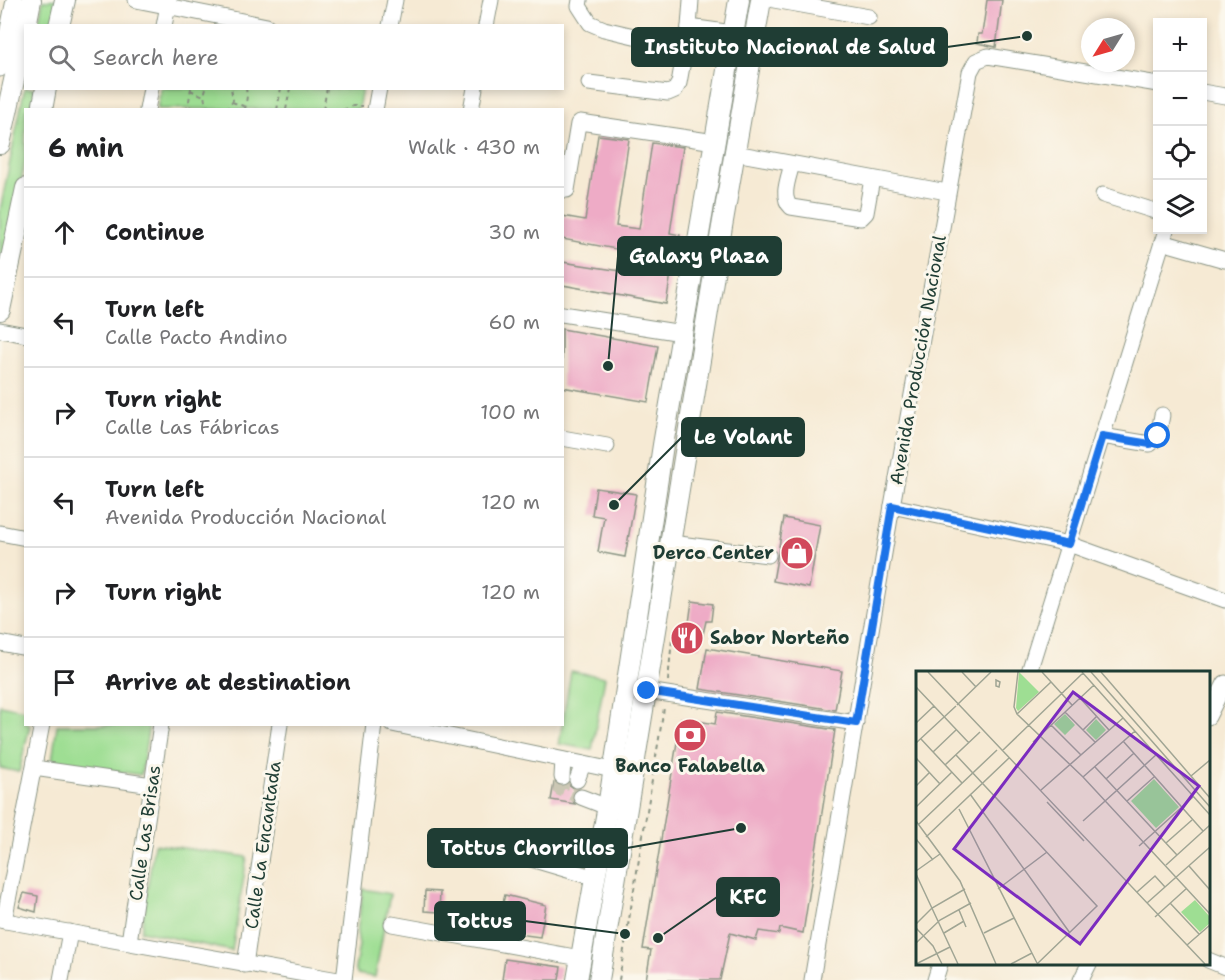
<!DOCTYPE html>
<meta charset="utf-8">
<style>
:root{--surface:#fff;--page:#f2f2f2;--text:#202124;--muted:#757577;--line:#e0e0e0}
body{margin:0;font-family:"Shantell Sans",sans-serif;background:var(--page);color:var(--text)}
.controls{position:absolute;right:18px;top:18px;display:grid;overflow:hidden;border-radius:0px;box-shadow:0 3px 9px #0003}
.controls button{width:54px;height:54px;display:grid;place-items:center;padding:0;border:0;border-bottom:2px solid var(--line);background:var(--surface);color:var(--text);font:30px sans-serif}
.compass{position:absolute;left:1081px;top:18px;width:54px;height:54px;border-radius:50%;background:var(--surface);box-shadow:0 3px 9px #0003;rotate:233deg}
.stop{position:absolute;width:18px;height:18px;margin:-14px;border:4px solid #1a73e8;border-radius:50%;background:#fff}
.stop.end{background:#1a73e8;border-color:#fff;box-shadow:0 2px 6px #0008}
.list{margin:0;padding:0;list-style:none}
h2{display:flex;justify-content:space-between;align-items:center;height:78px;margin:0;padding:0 24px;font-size:26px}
h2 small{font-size:20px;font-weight:400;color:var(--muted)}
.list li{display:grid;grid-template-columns:39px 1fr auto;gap:18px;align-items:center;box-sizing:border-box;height:90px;padding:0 24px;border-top:2px solid var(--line)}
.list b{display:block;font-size:22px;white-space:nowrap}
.list p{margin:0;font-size:20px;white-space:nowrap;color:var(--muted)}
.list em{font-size:20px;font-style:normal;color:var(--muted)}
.icon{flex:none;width:33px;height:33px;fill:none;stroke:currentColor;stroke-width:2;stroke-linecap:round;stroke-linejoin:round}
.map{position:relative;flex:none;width:1225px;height:980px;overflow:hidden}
.search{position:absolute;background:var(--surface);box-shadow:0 3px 9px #0003;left:24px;top:24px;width:540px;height:66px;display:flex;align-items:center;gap:15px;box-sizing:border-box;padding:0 21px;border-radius:0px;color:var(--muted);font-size:22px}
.panel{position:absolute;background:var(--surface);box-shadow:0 3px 9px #0003;left:24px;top:108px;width:540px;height:618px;border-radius:0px}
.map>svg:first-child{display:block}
</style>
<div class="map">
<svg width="1225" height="980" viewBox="0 0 1225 980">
<rect width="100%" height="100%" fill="#fbf7ec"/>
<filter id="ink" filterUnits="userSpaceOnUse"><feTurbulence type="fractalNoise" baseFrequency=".0167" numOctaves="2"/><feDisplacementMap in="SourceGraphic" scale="12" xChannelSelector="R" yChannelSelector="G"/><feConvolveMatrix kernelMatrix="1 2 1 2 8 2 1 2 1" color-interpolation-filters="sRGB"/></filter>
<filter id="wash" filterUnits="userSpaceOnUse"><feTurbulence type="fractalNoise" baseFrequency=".008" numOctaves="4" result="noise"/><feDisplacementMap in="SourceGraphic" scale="24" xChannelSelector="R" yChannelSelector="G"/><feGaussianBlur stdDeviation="1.35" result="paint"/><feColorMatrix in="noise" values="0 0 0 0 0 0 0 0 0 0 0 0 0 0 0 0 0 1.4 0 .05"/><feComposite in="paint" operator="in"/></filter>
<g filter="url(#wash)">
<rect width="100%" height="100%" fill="#f6ead4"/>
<g fill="#9ede93" stroke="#5e8e64" stroke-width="1.5">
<path d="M43 0H58L53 25 38 26Z"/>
<path d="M25 86 26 88 40 89 36 109 26 110 25 162 0 289V211Z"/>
<path d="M161 89V88L362 89 358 109H157Z"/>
<path d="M571 671 605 677 592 750 559 744Z"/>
<path d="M0 705 25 710 26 724 30 725 19 772 0 768Z"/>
<path d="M57 725H149L141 775 52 761Z"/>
<path d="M154 844 247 857 232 951 141 931Z"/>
<path d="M363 889 390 894 375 977 357 974 355 968 359 945 357 933Z"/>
</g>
<g id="blocks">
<g fill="#eeabc6">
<path d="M987 0H1002L996 47 977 43 978 34H982Z"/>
<path d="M598 135 629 139 616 226 639 229 652 143 683 147 670 233 680 235 676 261H673L666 304 563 285 562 262 653 276V275H656L659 257 562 239V216L585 220Z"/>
<path d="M562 329 658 346 648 402 562 387Z"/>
<path d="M596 488 636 494 625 557 598 552 604 517 592 515Z"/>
<path d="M784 518 820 525 809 588 773 581Z"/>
<path d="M692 601 713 604 711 621H706L700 647 680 643 683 629 688 630Z"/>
<path d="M707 648 842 671 835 710 700 689Z"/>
<path d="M717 712 835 730 803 933 780 928 779 934 759 931 756 940 730 933 720 980H646L651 950 643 949 681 718 715 724Z"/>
<path d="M554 783 561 787 568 784 575 789 571 798 575 804 551 800Z"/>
<path d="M425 891 440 892 439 912 424 911Z"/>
<path d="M24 893 38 896 36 912 19 907Z"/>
<path d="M505 895 546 905 540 937 495 931Z"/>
<path d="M505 959 561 967 559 980H502Z"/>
</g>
</g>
</g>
<g filter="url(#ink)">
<use href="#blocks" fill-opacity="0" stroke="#8a9484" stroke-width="1.5"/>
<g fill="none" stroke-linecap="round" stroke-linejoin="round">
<path stroke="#cbc7b4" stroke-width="15" stroke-dasharray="15 8" stroke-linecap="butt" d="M562 777 561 789 581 797"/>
<g stroke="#8a9484" stroke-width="17">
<g id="minor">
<path d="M136 0 267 26"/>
<path d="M580 0 579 6 590 23 604 29 685 48"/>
<path d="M774 0 869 17"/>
<path d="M164 26 169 0"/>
<path d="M390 26 395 0"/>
<path d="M486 26 491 0"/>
<path d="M689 27 691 0"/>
<path d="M0 69 14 0"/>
<path d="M589 83 668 93 675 90 679 83 689 27 733 33"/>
<path d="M1202 92 1225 96"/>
<path d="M147 110 151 88"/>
<path d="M375 110 379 88"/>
<path d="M471 110 475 88"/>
<path d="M735 153 947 192"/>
<path d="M792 164C789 177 780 197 791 207L861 218 866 213 872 179"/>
<path d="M567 190 578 124 580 122 715 142"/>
<path d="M1103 195 1158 212"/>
<path d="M1162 242 1225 260"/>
<path d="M562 314 682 333"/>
<path d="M0 330 26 335"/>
<path d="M1102 436 1150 444 1158 437 1162 415"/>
<path d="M562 438 607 446"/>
<path d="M892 506 1069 544 1225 600"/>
<path d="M0 533 26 538"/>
<path d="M671 543 768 555"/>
<path d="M0 643 26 648"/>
<path d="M1029 672 1166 230"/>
<path d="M647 691 856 723"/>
<path d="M1208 717 1225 683"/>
<path d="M392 724 613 770"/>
<path d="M34 768 152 785"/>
<path d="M562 777 563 760"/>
<path d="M577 780 583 764"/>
<path d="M581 797 607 807"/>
<path d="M521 856 595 878"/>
<path d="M0 920 338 980"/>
<path d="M4 921 42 724"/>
<path d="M392 924 580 958"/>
<path d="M129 942 161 724"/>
<path d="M1208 960 1225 967"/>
<path d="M245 965 280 724"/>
<path d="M61 980 70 932"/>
<path d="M344 980 374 724"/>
<path d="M812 980 892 506 970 72 976 61 988 56 1158 84"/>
<path d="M935 980 940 964"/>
<path d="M1081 980 1089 964"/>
</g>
</g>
<g stroke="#8a9484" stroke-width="22">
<g id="major">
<path d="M26 26 31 0"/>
<path d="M59 26 65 0"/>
<path d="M42 110 46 88"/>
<path d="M0 144 26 26"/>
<path d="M0 310 26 188"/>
<path d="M577 980 610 794 663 445 739 0"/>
<path d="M599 980 718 250 761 0"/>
</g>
</g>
<g stroke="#8a9484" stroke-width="2" stroke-dasharray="4.5 4.5" stroke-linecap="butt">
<path d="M191 88 189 101 191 110"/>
<path d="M206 88C203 97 204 105 212 110"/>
<path d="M190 90 204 96"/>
<path d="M232 102 246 107"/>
<path d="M186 110 188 104"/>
<path d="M226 110 233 100 231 88"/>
<path d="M245 110 247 96 246 88"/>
<path d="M277 110 281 88"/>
<path d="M286 110 290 88"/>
<path d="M323 110 327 88"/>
<path d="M343 110 353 106H363"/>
<path d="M668 681 672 639"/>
<path d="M619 980 664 708"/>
</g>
<use href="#minor" stroke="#fff" stroke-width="15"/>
<use href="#major" stroke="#fff" stroke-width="20"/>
</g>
</g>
<g fill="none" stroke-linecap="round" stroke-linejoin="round" filter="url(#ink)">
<path stroke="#1a73e8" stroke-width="8" d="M647 691 856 723 892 506 1069 544 1102 436 1150 444 1155 442 1158 436"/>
</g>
<defs>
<g id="shop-disc" transform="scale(1.725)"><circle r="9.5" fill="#d1495b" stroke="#fbf7ec"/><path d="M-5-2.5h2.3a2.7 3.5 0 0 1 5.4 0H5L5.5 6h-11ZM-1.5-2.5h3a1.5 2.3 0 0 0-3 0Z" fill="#fff"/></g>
<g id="restaurant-disc" transform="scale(1.725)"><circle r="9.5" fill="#d1495b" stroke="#fbf7ec"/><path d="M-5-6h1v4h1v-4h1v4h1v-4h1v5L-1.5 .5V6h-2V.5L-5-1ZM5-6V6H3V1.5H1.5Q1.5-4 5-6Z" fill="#fff"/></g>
<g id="bank-disc" transform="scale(1.725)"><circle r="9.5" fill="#d1495b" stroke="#fbf7ec"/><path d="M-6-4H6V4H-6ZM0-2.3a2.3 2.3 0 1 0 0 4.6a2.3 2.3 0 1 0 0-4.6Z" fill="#fff"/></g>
</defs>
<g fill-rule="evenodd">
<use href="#shop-disc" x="797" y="553"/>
<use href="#restaurant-disc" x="687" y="638"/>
<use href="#bank-disc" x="690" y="735"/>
</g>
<g text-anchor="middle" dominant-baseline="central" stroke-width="6" stroke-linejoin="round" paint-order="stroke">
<g font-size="18" fill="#1f3d34" stroke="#fbf7ec">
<text transform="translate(918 360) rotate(-80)">Avenida Producción Nacional</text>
<text transform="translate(145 833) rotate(-82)">Calle Las Brisas</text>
<text transform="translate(263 845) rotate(-82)">Calle La Encantada</text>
</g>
<g font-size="18" font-weight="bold" fill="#1f3d34" stroke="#fbf7ec" text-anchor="end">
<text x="774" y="553">Derco Center</text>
<text x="710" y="638" text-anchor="start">Sabor Norteño</text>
<text x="690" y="766" text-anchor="middle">Banco Falabella</text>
</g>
</g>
<g transform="translate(916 671)">
<rect width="294" height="294" fill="#f6ead4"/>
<path d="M103 1 123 21 102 40 100 37ZM149 43 159 54 149 64 138 53ZM180 48 190 59 180 69 170 59ZM238 108 263 136 240 157 215 130ZM279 229 294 246V252L284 261 265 241Z" fill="#9ede93"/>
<path fill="none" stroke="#a0a594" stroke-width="1.5" d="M12 1 289 293M46 1 60 16M102 1 98 36 101 43 167 106 294 243M126 1 156 34M166 1 294 144M175 1 294 136M185 1 294 127M80 9 84 11 83 16 80 15ZM0 16 53 72M164 27 193 59M41 34 75 1M149 41 179 71M101 43 135 11M0 52 18 35M135 54 165 84M167 59 181 45M5 68 46 112M207 70 287 160M117 71 178 14M0 72 40 35M86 80 167 2M17 81 40 59M40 84 181 235 121 293M0 87 24 113M29 94 64 61M179 96 261 184M275 105 294 89M167 106 219 60M190 108 218 82M0 115 13 102M125 119 207 47M54 123 154 262M211 130 238 106M131 131 168 170M0 136 36 101M43 138 121 292M0 150 44 210 80 293M167 150 241 83M3 153 81 79M10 166 93 87M0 168 17 189M250 172 276 149M223 175 277 126M250 194 294 154M273 195 294 219M0 200 24 183M0 203 42 293M82 218 131 181M221 221 239 205 249 216M231 232 294 176M254 232 283 263M43 239 50 256M239 246 271 217M0 253 16 237 49 218M0 257 17 275 26 293M28 262 48 250M68 262 98 247M0 272 24 249 55 232M271 274 294 254M0 293 34 276M95 293 116 282"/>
<path fill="#7b2cbf" fill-opacity="0.15" stroke="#7b2cbf" stroke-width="3" d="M157 21 283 115 164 273 38 178Z"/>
<rect width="294" height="294" fill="none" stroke="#1f3d34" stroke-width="3"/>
</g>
<path fill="none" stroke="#1f3d34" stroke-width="2" d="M1027 36L947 47M608 366L618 256M614 505L682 437M741 828L627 848M658 938L717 897M625 934L525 921"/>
<g fill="#1f3d34" stroke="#fbf7ec" stroke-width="2">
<circle cx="1027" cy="36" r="6"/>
<circle cx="608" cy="366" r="6"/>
<circle cx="614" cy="505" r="6"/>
<circle cx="741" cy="828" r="6"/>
<circle cx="658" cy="938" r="6"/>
<circle cx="625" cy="934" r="6"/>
</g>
<g fill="#1f3d34" stroke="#1f3d34" stroke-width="2">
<rect x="632" y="28" width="315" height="38" rx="6"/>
<rect x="618" y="237" width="163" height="38" rx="6"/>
<rect x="682" y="418" width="122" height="38" rx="6"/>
<rect x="428" y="829" width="199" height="38" rx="6"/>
<rect x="717" y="878" width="62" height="38" rx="6"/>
<rect x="435" y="902" width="90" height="38" rx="6"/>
</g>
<g font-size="20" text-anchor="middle" font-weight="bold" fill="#fff">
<text x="790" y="54">Instituto Nacional de Salud</text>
<text x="699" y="263">Galaxy Plaza</text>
<text x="743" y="444">Le Volant</text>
<text x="528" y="855">Tottus Chorrillos</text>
<text x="748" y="904">KFC</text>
<text x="480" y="928">Tottus</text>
</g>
</svg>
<div class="controls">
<button>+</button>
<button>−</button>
<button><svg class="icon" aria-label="locate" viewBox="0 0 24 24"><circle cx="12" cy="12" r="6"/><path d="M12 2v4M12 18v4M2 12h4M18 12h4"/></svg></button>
<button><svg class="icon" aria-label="layers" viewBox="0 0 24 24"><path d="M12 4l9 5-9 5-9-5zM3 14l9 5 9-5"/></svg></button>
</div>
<svg class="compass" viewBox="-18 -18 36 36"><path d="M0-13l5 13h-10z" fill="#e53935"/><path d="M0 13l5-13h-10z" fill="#757577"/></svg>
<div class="stop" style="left:1158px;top:436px"></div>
<div class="stop end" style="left:647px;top:691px"></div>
<div class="search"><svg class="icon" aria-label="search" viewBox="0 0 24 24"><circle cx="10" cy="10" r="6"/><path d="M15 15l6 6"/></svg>Search here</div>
<section class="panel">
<h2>6 min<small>Walk · 430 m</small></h2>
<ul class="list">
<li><svg class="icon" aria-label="ahead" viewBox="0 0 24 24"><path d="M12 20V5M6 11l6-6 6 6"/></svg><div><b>Continue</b></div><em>30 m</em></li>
<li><svg class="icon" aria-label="left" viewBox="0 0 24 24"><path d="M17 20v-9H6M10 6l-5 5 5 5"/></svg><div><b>Turn left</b><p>Calle Pacto Andino</p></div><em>60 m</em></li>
<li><svg class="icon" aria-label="right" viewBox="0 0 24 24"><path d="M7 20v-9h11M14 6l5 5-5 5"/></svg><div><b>Turn right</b><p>Calle Las Fábricas</p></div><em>100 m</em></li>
<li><svg class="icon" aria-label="left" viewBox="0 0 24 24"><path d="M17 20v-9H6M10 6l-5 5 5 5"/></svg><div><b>Turn left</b><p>Avenida Producción Nacional</p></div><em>120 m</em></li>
<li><svg class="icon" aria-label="right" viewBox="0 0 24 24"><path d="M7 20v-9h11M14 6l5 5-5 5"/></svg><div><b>Turn right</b></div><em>120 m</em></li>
<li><svg class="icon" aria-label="arrive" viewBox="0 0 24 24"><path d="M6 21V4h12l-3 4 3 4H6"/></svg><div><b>Arrive at destination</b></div></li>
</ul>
</section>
</div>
